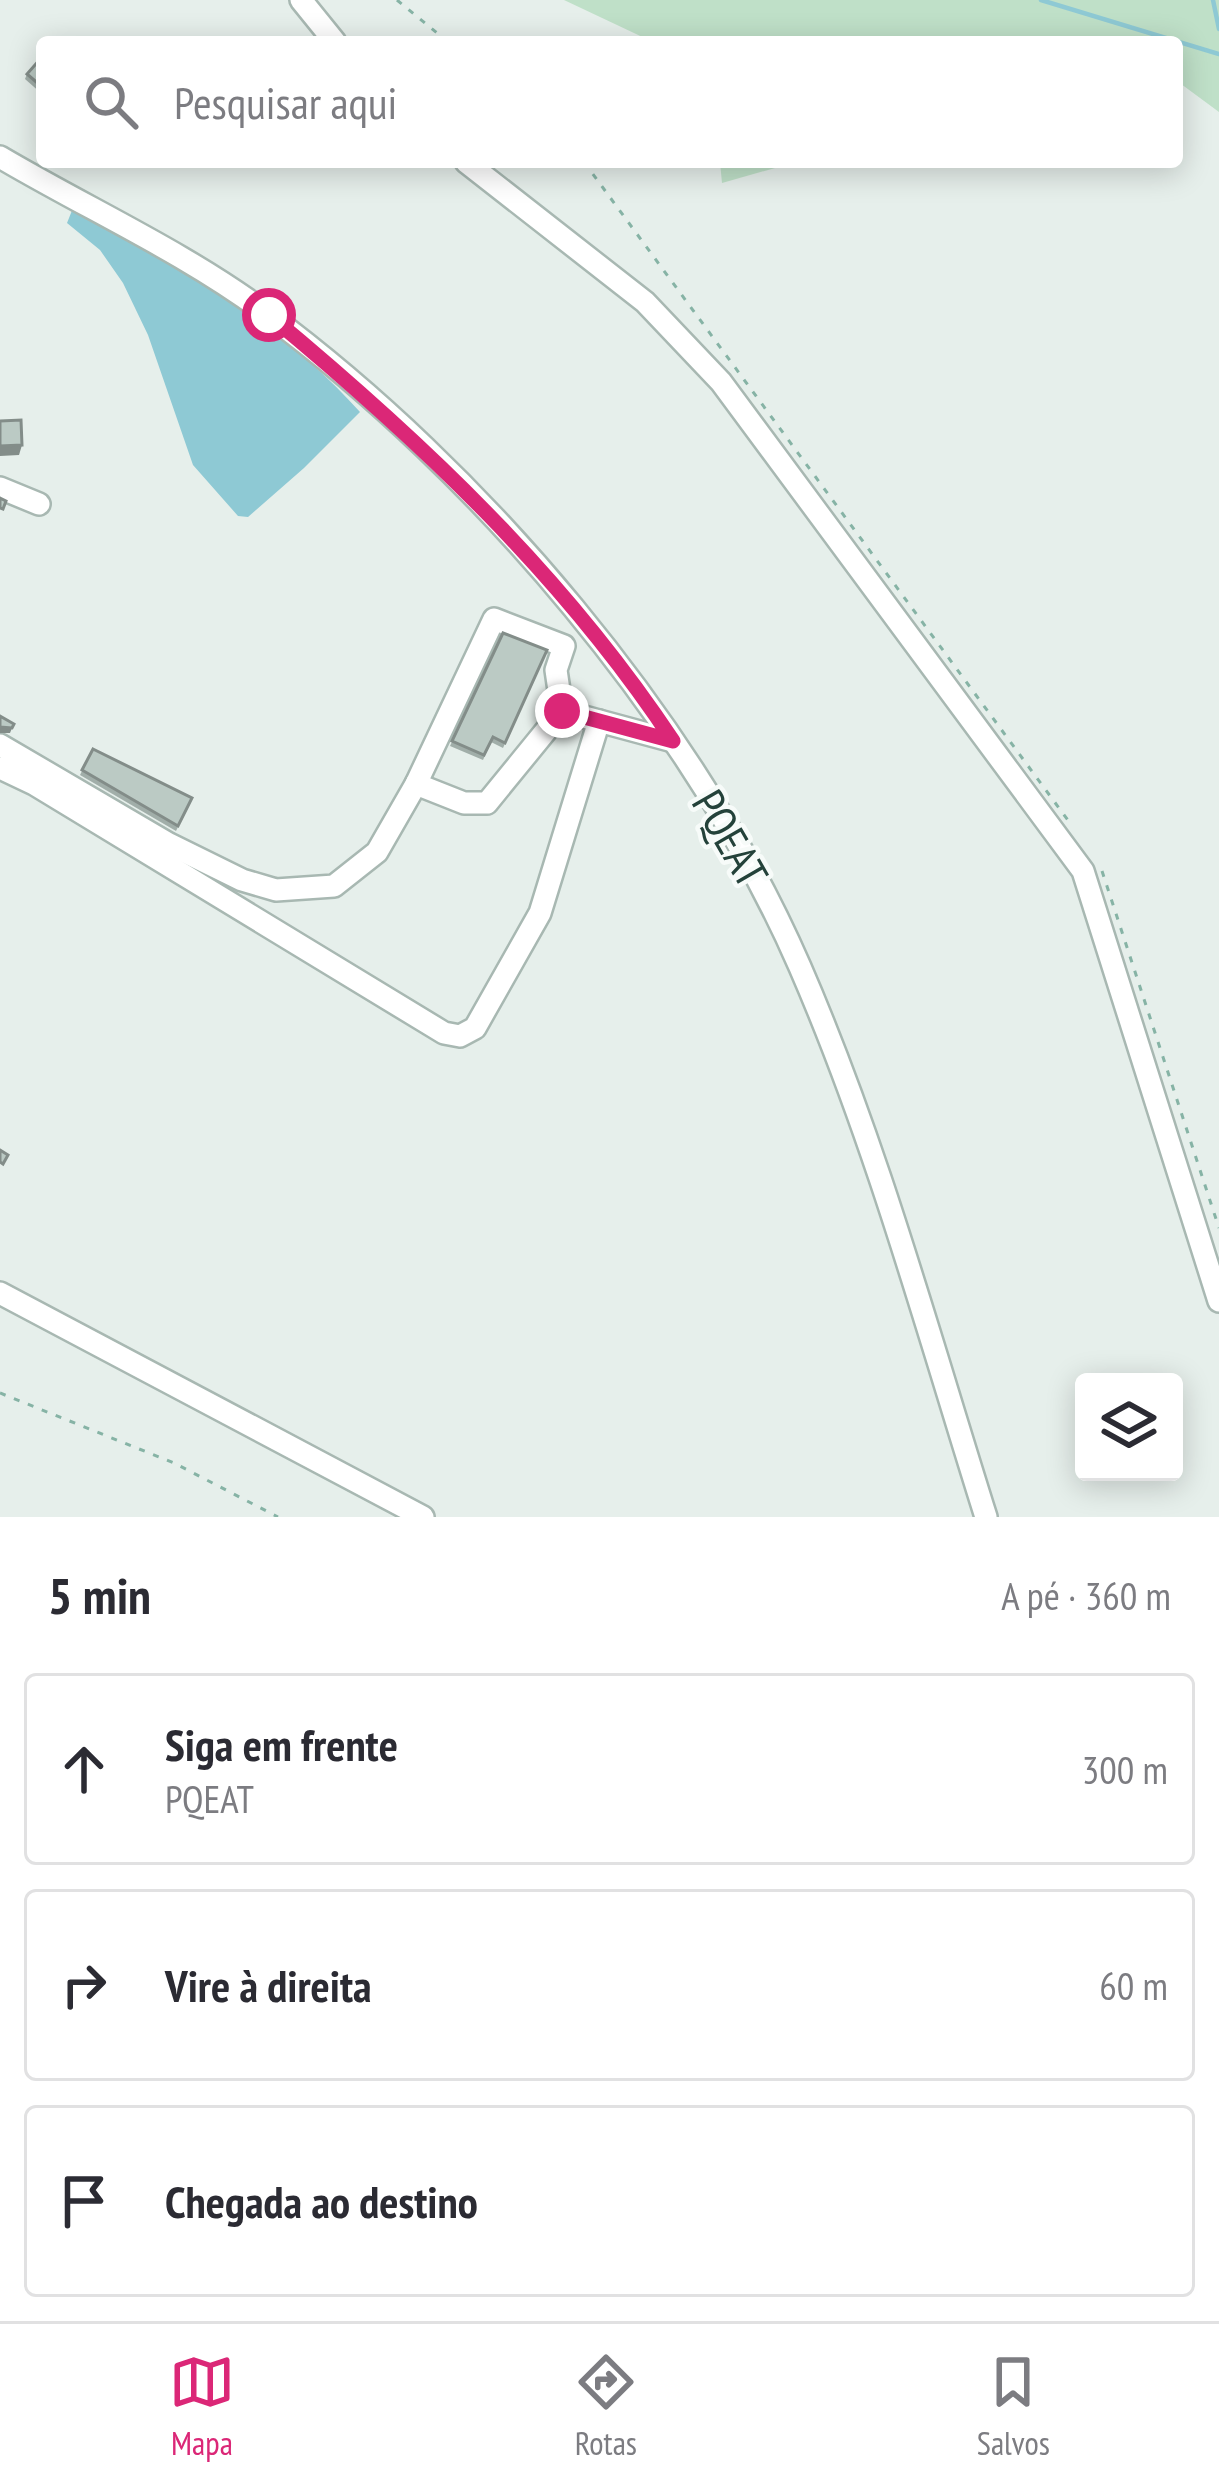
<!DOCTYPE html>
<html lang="pt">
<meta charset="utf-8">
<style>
:root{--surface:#fff;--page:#f2f2f3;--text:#2b2b33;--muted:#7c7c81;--line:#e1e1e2;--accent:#db2777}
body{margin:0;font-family:"PT Sans Narrow",sans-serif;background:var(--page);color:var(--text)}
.controls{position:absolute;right:36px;bottom:36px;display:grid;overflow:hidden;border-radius:12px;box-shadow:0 6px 30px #0003}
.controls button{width:108px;height:108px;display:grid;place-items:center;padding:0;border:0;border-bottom:3px solid var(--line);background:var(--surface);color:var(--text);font:60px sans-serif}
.stop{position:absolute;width:36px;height:36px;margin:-27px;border:9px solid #db2777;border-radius:50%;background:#fff}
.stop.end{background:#db2777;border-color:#fff;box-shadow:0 3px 12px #0008}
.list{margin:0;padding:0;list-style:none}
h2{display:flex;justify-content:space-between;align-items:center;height:156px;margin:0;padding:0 48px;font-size:51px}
h2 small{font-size:39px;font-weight:400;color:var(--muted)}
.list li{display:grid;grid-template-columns:78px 1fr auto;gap:36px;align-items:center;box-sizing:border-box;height:192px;margin:0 24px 24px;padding:0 24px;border:3px solid var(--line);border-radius:12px}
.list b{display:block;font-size:45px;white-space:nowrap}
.list p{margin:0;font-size:39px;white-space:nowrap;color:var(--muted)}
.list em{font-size:39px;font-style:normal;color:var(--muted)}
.icon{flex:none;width:66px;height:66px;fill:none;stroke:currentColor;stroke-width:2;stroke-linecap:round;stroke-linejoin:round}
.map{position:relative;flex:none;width:1219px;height:1517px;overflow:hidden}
.search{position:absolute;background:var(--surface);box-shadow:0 6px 30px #0003;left:36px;right:36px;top:36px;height:132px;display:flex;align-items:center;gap:30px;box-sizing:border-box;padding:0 42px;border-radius:12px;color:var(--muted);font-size:45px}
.sheet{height:804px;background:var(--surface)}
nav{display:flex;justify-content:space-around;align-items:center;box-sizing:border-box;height:168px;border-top:3px solid var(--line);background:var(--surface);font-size:33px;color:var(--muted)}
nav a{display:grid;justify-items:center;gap:6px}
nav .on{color:var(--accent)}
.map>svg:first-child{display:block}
</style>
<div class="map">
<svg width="1219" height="1517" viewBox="0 0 1219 1517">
<rect width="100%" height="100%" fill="#e6efeb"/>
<g fill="#bfe0c8">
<path d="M564 0H1219V112L1177 81V42H653Z"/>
<path d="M720 162H796L722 183Z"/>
</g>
<path fill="#8ec9d4" d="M73 208C175 259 283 326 360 412L304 468 248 517 238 516 193 465 148 335 123 283 100 250 67 223Z"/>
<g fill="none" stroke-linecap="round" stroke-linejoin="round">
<g stroke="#8ec9d4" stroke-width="4.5">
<path d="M1041 0 1219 54"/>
<path d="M1213 0 1219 29"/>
</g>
<g stroke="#a8b8b2" stroke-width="26">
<g id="minor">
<path d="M301 0 335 42"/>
<path d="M0 157C88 209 184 252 266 313 481 472 693 722 800 967 877 1144 928 1333 986 1517"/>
<path d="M466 162 645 302 721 382 1083 871 1219 1301"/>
<path d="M0 488 39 504"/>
<path d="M562 711 673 741"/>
<path d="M0 745 169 844 242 880 276 890 334 886 377 852 416 784 494 619 564 646 556 670 562 711"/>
<path d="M0 768 34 784 444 1033 460 1036 475 1028 540 913 599 721"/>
<path d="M416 784 464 803H487L562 711"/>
<path d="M0 1293 423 1517"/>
</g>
</g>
<g stroke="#86b3a5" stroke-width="3" stroke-dasharray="6 9" stroke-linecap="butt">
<path d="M397 0 448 42"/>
<path d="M584 162 1070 823"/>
<path d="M1102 871 1219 1228"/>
<path d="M0 1393 174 1463 278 1517"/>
</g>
<use href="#minor" stroke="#fff" stroke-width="21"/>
</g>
<g fill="#a1aea9">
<path d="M42 57V94L25 79 27 74Z"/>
<path d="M503 633 547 650 503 748 491 742 483 760 450 746Z"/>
<path d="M93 749 192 798 176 831 80 775Z"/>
</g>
<g fill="#838d89">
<path d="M22 445 19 455 0 456V446Z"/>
<path d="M0 727 12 728 10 733H0Z"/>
</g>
<g fill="#bbcac4" stroke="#838d89" stroke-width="3">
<path d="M42 57V87L27 74Z"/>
<path d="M21 420 22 445 0 446V421Z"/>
<path d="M0 498 6 501 3 509 0 508Z"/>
<path d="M503 633 547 650 505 743 493 737 484 755 452 741Z"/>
<path d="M0 716 14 724 12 728 0 727Z"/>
<path d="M93 749 192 798 178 826 82 770Z"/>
<path d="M0 1150 8 1155 3 1164 0 1162Z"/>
</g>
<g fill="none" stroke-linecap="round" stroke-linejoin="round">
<path stroke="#db2777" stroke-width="15" d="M269 315C422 442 563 575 673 741L562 711"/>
</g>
<g text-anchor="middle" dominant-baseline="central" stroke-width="9" stroke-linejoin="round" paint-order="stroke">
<g font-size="45" fill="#24423a" stroke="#f7fbf9">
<text transform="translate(731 838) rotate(60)">PQEAT</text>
</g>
</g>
</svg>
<div class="controls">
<button><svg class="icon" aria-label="layers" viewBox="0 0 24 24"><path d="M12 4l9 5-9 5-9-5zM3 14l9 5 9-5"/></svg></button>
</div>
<div class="stop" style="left:269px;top:315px"></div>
<div class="stop end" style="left:562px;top:711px"></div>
<div class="search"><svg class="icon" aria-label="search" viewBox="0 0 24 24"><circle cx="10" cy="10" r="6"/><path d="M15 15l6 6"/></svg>Pesquisar aqui</div>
</div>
<section class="sheet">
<h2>5 min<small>A pé · 360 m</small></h2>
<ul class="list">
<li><svg class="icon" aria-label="ahead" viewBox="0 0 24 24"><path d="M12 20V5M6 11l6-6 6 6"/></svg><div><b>Siga em frente</b><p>PQEAT</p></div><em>300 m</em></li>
<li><svg class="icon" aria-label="right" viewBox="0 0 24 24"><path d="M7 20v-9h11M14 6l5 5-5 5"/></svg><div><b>Vire à direita</b></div><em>60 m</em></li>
<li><svg class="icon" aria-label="arrive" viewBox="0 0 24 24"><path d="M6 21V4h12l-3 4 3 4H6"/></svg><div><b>Chegada ao destino</b></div></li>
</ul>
</section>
<nav>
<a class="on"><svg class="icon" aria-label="map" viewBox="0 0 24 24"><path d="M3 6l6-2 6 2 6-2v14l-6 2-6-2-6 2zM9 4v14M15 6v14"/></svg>Mapa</a>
<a><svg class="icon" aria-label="directions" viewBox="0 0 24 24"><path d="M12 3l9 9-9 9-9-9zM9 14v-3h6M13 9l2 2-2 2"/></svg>Rotas</a>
<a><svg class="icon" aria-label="saved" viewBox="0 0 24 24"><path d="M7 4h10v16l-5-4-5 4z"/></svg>Salvos</a>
</nav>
